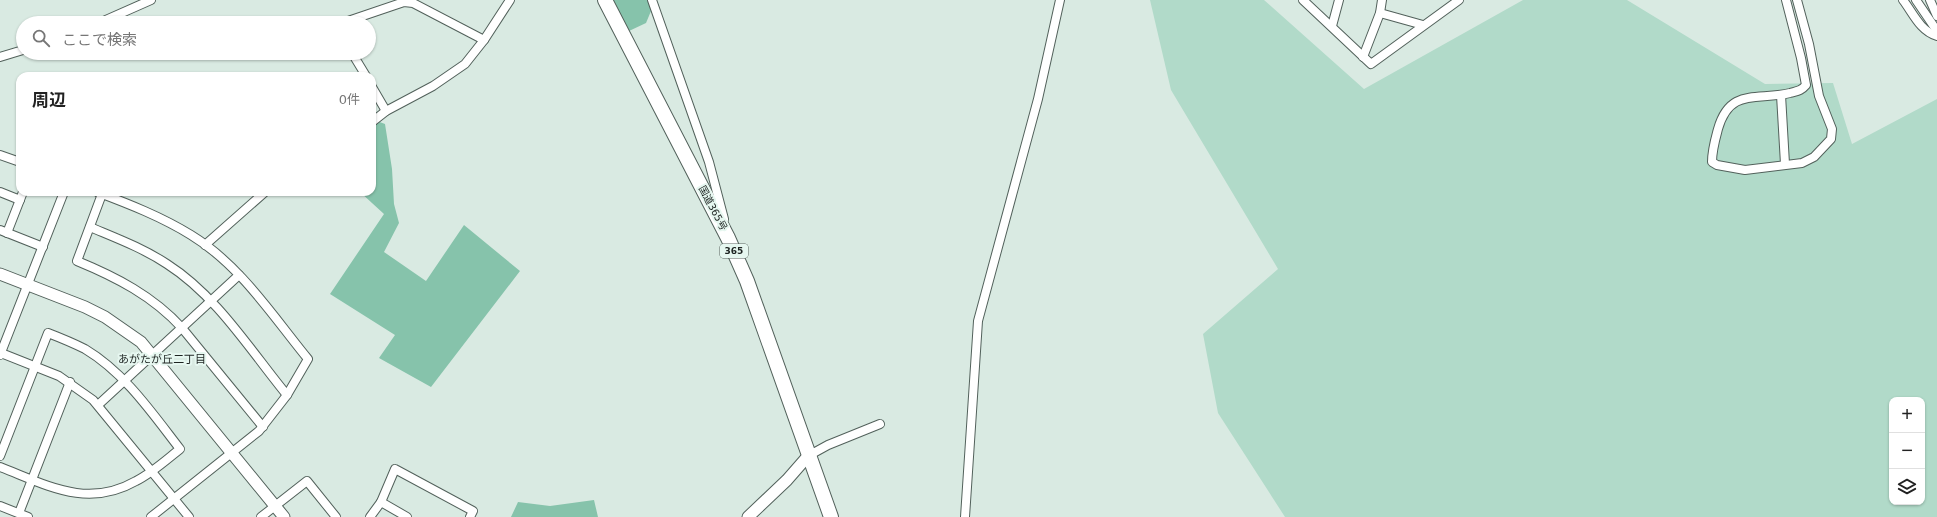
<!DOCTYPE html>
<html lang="ja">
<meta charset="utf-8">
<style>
:root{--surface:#fff;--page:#f2f2f2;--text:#222;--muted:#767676;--line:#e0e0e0}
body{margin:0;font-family:"DejaVu Sans","Noto Sans JP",sans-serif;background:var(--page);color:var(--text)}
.controls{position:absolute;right:12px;bottom:12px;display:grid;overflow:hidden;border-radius:8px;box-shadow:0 1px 3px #0004}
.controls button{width:36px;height:36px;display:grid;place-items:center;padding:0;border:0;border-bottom:1px solid var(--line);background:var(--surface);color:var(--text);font:20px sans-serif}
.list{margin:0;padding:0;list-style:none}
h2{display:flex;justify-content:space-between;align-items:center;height:52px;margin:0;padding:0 16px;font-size:17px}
h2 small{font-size:13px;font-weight:400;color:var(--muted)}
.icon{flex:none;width:22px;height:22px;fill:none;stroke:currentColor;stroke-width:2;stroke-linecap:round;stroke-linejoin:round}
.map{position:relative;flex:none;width:1937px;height:517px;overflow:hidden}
.search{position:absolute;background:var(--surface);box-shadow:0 1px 3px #0004;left:16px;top:16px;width:360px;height:44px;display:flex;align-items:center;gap:10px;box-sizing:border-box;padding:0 14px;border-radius:22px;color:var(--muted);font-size:15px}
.panel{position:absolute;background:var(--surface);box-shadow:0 1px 3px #0004;left:16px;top:72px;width:360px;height:124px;border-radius:12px}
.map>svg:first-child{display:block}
</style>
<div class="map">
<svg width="1937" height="517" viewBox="0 0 1937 517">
<rect width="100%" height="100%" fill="#d9eae2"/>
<path fill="#b1dac9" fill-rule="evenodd" d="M1150 0H1264L1364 89 1523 0H1627L1765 84 1833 83 1852 144 1937 99V517H1285L1218 413 1203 334 1278 269 1171 90ZM1892 400H1922V502H1892Z"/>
<g fill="#86c3ab">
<path d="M612 0H648L651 11 646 23 629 31Z"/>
<path d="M377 121 385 124 392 169 394 204 399 223 384 252 426 281 464 225 520 271 431 387 379 358 395 335 330 294 384 214 360 192H372V124Z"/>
<path d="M594 500 598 517H511L518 502 550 506Z"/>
</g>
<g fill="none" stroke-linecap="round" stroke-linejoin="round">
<g stroke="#52615b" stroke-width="10">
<g id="street">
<path d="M652 0 709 162 724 219"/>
<path d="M1303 0 1371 64 1459 0"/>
<path d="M1786 0 1801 58 1806 85C1801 91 1797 91 1790 93 1757 101 1730 87 1718 129 1715 140 1712 150 1712 162L1717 165 1745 170 1802 163 1814 157 1831 139 1832 129 1819 96 1809 44 1797 0"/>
<path d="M1903 0C1913 13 1920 31 1937 36"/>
<path d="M1916 0 1935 28 1937 34"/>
<path d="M1930 0 1937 16"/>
<path d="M1380 13 1423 25"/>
<path d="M99 23 151 0"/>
<path d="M342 23 404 2 413 3 484 40"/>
<path d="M1332 26 1339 0"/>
<path d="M352 53 366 76"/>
<path d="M0 57 23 50"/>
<path d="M1363 57 1380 13 1382 0"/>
<path d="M372 87 386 111"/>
<path d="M1781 95 1785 164"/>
<path d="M372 122 386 111 433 86 465 64 484 40 510 0"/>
<path d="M0 155 20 162"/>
<path d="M0 192 20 200"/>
<path d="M97 192C129 204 162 217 191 235 240 265 272 315 308 359L287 395 259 431 151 517"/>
<path d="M102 194 77 261C116 277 153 296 182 328L263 427"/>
<path d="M90 227C116 238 143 248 167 264 217 296 250 350 287 395"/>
<path d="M0 230 43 247"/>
<path d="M7 233 23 192"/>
<path d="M205 245 265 192"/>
<path d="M1 353 59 376 93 400 189 517"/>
<path d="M0 355 64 192"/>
<path d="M98 405 239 275"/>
<path d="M0 456 48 333C61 338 73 343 85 349 125 373 152 413 180 449 166 460 152 473 136 481 87 509 47 485 0 467"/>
<path d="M808 456 828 445 880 424"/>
<path d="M381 502 407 517"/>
<path d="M0 506 28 517"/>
<path d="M19 513 70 382"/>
<path d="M261 517 307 481 336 517"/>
<path d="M370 517 381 502 395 469 473 511 470 517"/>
<path d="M965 517 978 321 1038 99 1060 0"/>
</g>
</g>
<g stroke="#52615b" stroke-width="13">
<g id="secondary">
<path d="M0 274 85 307 105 317 141 342 284 517"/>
<path d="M748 517 787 480 808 456"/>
</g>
</g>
<g stroke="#52615b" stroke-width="16">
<path id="highway" d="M605 0 728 238 747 281 831 517"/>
</g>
<use href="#street" stroke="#fff" stroke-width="8"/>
<use href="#secondary" stroke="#fff" stroke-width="11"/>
<use href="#highway" stroke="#fff" stroke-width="14"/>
</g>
<g text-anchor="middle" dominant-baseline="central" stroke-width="4" stroke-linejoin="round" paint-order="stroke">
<rect fill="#e6f7f0" stroke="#59635f" stroke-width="1" x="720" y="244" width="28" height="14" rx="3"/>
<g font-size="9" font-weight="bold" fill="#1d2321">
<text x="734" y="251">365</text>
</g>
<g font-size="10" fill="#1d2321" stroke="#e6f7f0">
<text transform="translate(713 208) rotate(62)">国道365号</text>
</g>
<g font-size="11" fill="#1d2321" stroke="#e6f7f0">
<text x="162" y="359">あがたが丘二丁目</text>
</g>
</g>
</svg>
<div class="controls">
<button>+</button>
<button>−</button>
<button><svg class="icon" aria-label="layers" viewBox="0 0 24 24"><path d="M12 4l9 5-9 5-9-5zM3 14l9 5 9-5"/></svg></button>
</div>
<div class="search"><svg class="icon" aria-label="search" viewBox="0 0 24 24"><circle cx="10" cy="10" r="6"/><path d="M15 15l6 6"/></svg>ここで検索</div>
<section class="panel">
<h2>周辺<small>0件</small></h2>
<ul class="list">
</ul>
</section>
</div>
